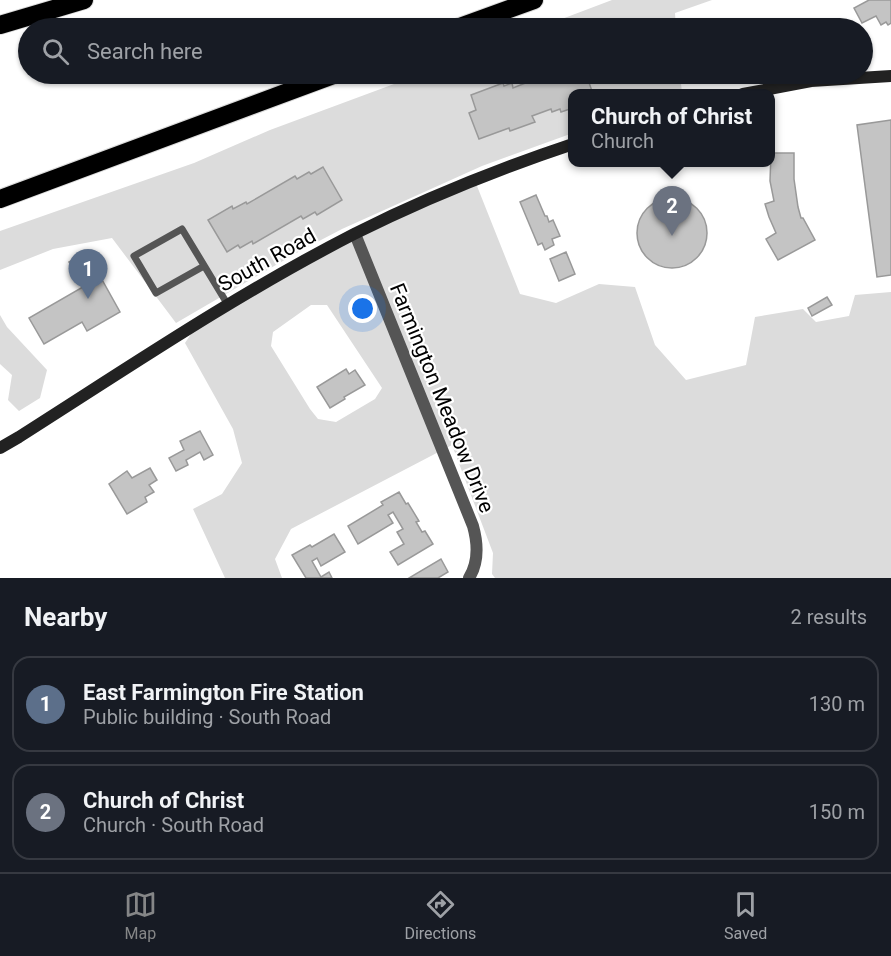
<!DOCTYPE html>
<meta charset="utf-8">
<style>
:root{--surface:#171b24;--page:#242831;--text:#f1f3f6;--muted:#9ea1a6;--line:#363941;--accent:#858687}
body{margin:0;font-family:Roboto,sans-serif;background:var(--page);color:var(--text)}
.you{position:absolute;left:363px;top:309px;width:21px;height:21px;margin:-15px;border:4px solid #fff;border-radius:50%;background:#1a73e8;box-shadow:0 0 0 9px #1a73e833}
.badge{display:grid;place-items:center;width:39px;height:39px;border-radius:50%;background:var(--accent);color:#fff;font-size:20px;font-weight:700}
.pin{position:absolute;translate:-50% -50px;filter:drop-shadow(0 2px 3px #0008)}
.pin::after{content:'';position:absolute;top:32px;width:21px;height:18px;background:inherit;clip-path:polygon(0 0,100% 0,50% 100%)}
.popup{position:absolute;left:568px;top:89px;width:207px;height:78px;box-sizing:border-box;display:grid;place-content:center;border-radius:12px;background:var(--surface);filter:drop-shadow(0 2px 4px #0005);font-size:20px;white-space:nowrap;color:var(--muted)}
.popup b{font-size:22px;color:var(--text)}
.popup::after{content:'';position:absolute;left:50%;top:100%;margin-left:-12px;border:12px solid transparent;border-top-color:var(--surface)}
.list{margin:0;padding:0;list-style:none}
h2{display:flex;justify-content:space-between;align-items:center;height:78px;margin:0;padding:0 24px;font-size:26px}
h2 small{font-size:20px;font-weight:400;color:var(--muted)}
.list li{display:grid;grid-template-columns:39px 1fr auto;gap:18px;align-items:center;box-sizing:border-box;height:96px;margin:0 12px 12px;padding:0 12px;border:2px solid var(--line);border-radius:18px}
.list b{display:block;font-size:22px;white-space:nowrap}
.list p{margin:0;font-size:20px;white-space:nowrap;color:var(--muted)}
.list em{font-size:20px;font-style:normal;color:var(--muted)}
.icon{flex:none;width:33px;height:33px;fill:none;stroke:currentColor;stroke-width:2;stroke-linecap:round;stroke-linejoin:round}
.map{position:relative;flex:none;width:891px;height:578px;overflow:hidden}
.search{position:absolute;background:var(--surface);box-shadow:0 2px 4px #0004;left:18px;right:18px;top:18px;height:66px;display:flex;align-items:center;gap:15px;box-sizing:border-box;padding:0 21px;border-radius:33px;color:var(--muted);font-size:22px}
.sheet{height:294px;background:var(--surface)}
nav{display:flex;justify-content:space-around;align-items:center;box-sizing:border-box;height:84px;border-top:2px solid var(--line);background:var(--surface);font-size:16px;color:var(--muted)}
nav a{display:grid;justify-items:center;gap:3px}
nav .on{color:var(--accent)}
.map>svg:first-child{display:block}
</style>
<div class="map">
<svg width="891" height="578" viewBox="0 0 891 578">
<rect width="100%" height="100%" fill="#fff"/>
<g fill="#dcdcdc" fill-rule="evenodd">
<path d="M612 0H712L675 13 676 28H538Z"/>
<path d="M421 74H680L682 93 573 94V133L482 166 342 229 300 251 176 323 112 238 53 249 0 270V231L194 163 270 130Z"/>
<path d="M475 181 520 294 556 303 599 284 635 287 655 345 686 380 746 365 755 317 803 309 816 322 849 316 855 295 891 292V578H495L492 574 493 553 452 445 291 529 275 559 282 578H225L193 509 222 494 242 463 233 429 185 343 199 322 252 290ZM311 305H327L382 388 375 399 336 422 318 419 310 409 271 346 273 332Z"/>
<path d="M0 315 7 327 47 370 40 398 19 411 8 400 12 375 0 364Z"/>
</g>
<g fill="#c4c4c4" stroke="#999" stroke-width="1.5">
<path d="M869 0H891V23L888 25 886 22 881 25 876 16 862 23 854 8Z"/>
<path d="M530 74H586L593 94H573V108L561 112 560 109 552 112 551 109 532 116 535 122 510 131 509 128 479 139 469 113 476 110 471 95 503 83 504 86 512 83 513 88 533 80Z"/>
<path d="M891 120V275L877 277 857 125Z"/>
<path d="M771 153H794V179L798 207 801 218H803L815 240 778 260 766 239 776 233 769 217 765 204 774 201 770 181Z"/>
<path d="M323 167 342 200 317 215 315 212 303 219 301 216 253 244 252 241 240 248 238 245 227 252 208 220 232 206 233 209 246 202 247 204 295 176 297 179 309 172 311 174Z"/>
<path d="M536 195 545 216H547L549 222 553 220 560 236 552 239 554 245 545 250 542 243 538 245 520 202Z"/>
<circle cx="672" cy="233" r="35"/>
<path d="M86 252 91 260 74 270 69 262Z"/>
<path d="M566 252 575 274 559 281 550 259Z"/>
<path d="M91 267 93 270 96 269 120 312 87 331 82 322 44 344 29 318 83 287 77 276Z"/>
<path d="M827 297 832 305 812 316 808 308Z"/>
<path d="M346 369 349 374 355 370 365 385 344 397 345 399 330 408 317 387Z"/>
<path d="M200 431 213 455 204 460 200 452 186 460 188 465 176 471 169 458 184 450 180 441Z"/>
<path d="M150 468 157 480 149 485 154 492 145 497 147 502 127 514 109 484 127 471 132 478Z"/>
<path d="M399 492 406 504 408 503 419 521 416 522 422 532 425 531 433 544 398 565 390 552 404 544 397 532 403 529 393 512 388 515 393 523 358 544 348 526 383 505 381 502Z"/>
<path d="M334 534 345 552 321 566 317 558 312 561 321 577 329 572 332 578H306L292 555 310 545 312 547Z"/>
<path d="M441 559 448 572 438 578H409Z"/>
</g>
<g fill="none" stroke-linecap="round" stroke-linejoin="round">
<g stroke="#dbdbdb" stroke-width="20">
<g id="highway">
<path d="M0 25 84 0"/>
<path d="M457 28 534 0"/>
<path d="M0 199 336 74"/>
</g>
</g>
<path stroke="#555" stroke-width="7" d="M204 266 156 293 134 256 182 229 228 305"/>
<path stroke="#555" stroke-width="12" d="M355 234 473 526C478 544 479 562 469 578"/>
<g stroke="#222" stroke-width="12">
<path d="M743 94 811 81 891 76"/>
<path d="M0 448 19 437C129 367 237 294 354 234 424 199 498 169 573 144"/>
</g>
<use href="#highway" stroke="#000" stroke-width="18"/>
</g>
<g text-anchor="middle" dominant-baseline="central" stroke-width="4.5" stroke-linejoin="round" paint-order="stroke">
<g font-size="21" fill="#000" stroke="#fff">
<text transform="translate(267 260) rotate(-29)">South Road</text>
<text transform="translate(442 398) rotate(68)">Farmington Meadow Drive</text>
</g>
</g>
</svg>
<div class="you"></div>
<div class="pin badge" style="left:88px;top:299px;background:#5c6f8a">1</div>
<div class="pin badge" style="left:672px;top:236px;background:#6b7280">2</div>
<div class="popup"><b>Church of Christ</b>Church</div>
<div class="search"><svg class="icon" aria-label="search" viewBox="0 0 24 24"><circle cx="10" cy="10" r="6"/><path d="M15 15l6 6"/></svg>Search here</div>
</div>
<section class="sheet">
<h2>Nearby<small>2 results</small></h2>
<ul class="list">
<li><span class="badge" style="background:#5c6f8a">1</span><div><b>East Farmington Fire Station</b><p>Public building · South Road</p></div><em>130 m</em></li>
<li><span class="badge" style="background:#6b7280">2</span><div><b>Church of Christ</b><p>Church · South Road</p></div><em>150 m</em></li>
</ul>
</section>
<nav>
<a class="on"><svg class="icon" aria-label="map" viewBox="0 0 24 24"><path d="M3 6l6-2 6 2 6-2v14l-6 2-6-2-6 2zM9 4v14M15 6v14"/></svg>Map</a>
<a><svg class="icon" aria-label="directions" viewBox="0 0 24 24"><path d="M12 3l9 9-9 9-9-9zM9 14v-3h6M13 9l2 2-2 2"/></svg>Directions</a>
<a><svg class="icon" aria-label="saved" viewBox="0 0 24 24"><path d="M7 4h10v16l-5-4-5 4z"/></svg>Saved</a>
</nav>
